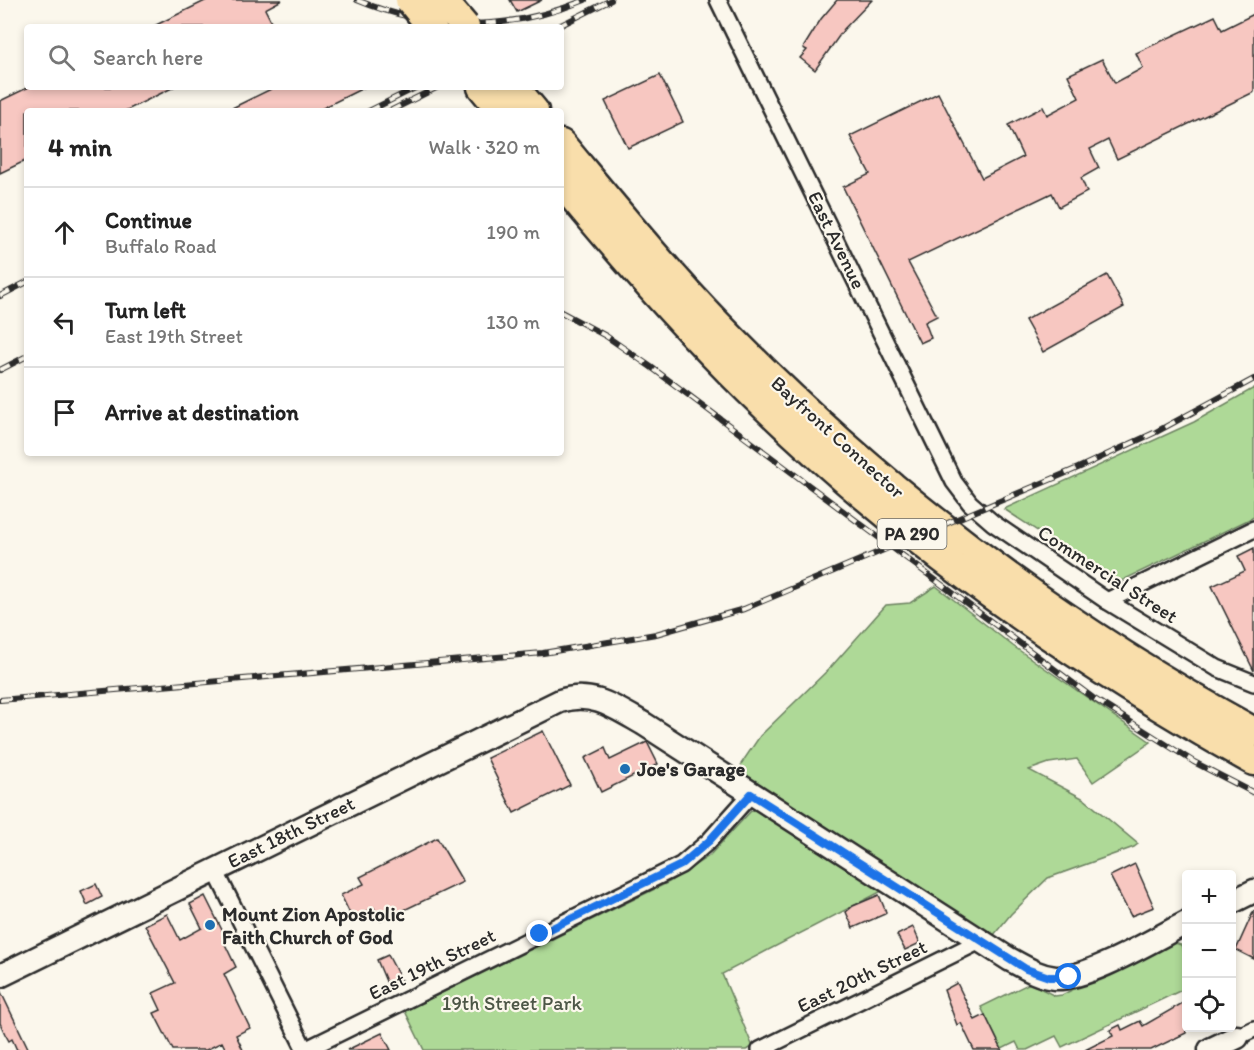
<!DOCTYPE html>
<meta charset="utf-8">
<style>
:root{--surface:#fff;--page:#f2f2f2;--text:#222;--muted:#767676;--line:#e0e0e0}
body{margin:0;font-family:Itim,sans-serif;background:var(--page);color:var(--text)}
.controls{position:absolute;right:18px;bottom:18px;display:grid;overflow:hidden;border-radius:6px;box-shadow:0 3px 9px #0003}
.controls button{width:54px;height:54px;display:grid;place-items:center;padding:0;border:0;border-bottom:2px solid var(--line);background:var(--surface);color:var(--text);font:30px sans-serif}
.stop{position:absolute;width:18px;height:18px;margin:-14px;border:4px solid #1a73e8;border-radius:50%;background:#fff}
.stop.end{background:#1a73e8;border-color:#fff;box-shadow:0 2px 6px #0008}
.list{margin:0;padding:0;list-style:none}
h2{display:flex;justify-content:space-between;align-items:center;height:78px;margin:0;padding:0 24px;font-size:26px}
h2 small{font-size:20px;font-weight:400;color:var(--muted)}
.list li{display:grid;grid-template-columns:39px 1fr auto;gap:18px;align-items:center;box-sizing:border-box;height:90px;padding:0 24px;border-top:2px solid var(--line)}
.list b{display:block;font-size:22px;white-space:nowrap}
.list p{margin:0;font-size:20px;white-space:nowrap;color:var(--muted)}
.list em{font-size:20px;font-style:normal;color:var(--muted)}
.icon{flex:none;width:33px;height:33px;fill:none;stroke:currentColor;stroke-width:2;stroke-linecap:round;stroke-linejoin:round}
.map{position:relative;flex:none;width:1254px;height:1050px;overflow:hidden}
.search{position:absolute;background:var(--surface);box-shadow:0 3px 9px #0003;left:24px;top:24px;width:540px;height:66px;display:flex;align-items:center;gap:15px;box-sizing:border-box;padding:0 21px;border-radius:6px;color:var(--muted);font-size:22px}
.panel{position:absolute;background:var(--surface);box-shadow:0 3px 9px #0003;left:24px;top:108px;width:540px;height:348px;border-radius:6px}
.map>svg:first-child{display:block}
</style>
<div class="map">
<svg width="1254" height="1050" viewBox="0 0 1254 1050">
<rect width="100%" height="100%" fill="#fbf7ec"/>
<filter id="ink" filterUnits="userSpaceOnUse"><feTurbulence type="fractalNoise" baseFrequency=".0167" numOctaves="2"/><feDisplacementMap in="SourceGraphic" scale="12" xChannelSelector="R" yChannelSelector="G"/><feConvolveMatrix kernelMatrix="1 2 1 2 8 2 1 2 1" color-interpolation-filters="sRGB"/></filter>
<g filter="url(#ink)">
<g fill="#aed997" stroke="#6c8261" stroke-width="1.5">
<path d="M1254 388V517L1117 583 1004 509 1194 422Z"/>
<path d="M936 586 1013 646 1151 742 1093 782 1077 759 1049 763 1029 770 1084 799 1138 844 1134 847 1048 878 1011 914 993 936 745 777 741 764 760 736 831 667 886 605 910 603Z"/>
<path d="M757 809 884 890 722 974 753 1047 746 1050H424L405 1011 669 882 709 856 751 811Z"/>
<path d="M1169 941 1181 945 1186 956V988L1062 1047 1056 1036 1027 1050H1020L1016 1042 1002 1049 981 1007 1030 983 1055 996 1062 995Z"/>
</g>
<g fill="#f7c7c1" stroke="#2b2b2b" stroke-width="1.5">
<path d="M207 0H282L265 9 274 27H152Z"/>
<path d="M510 0H542L517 12Z"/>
<path d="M837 0H872L844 29 815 70 800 58 807 50 803 48 821 19Z"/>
<path d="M1254 14V92L1117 159 1108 140 1090 149 1099 168 1081 178 1087 192 1059 207 1052 193 908 262 937 316 925 322 931 338 920 343 843 187 870 174 850 136 938 93 982 178 1023 157 1008 125 1043 107 1047 115 1079 98 1068 75 1102 59 1115 83 1143 68 1136 53 1215 16 1222 30Z"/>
<path d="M660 75 683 122 628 148 605 101Z"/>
<path d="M29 87H174L125 111H27V160L0 173V101Z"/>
<path d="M275 87H365L317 111H226Z"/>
<path d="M1107 275 1124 307 1043 352 1025 320Z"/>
<path d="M1254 548V671L1212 586 1245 571 1238 556Z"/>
<path d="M543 731 570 785 514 813 487 758Z"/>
<path d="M647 742 658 764 601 792 585 758 605 748 610 760Z"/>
<path d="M437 838 463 882 381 921 374 908 352 918 341 895 364 884 360 877Z"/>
<path d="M1135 864 1154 907 1131 916 1110 876Z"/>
<path d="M96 884 102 897 87 905 81 891Z"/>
<path d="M879 895 886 912 885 914 853 928 846 912 853 906Z"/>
<path d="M205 896 226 938 223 940 236 967 224 974 250 1028 236 1035 243 1050H226L222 1042 206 1050H173L154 1013 161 1010 153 993 175 983 145 925 167 914 180 940 202 928 190 904Z"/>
<path d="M1254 910V959L1236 950Z"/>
<path d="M913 927 920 943 905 950 897 935Z"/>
<path d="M388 955 401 980 388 986 377 960Z"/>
<path d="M957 983 975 1020 985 1015 1002 1050H974L961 1023 957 1025 944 990Z"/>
<path d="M0 990 29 1050H17L12 1039 9 1041 5 1034 0 1023Z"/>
<path d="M1186 1001V1033L1151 1050H1085L1113 1036 1110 1030 1120 1025 1122 1030 1140 1021 1143 1026Z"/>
<path d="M382 1033 391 1050H347Z"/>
</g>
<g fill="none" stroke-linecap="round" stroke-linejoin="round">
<g stroke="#2b2b2b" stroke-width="20">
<g id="street">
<path d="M718 0 954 482 970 503 993 523 1107 601 1217 668 1254 683"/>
<path d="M1107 601 1254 529"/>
<path d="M215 870 305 1050"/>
<path d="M1237 1037 1254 1029"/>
<path d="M305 1050 681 865 709 841 751 794"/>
<path d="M760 1050 982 940"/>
</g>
</g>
<g stroke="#2b2b2b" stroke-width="27">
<g id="secondary">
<path d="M1232 902 1254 891"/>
<path d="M0 976 560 701C592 690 616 708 644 724L1009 959C1024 967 1038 976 1055 978 1087 980 1156 938 1186 923"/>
<path d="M1210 1050 1237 1037"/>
</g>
</g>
<g stroke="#2b2b2b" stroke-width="33">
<g id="highway">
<path d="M482 87 502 111"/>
<path d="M514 87 534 111"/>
<path d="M561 144C612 205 662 267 718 325 875 487 1056 624 1254 732"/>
<path d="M561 182C626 261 693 338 767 408 912 548 1078 663 1254 761"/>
</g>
</g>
<use href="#street" stroke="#fbf7ec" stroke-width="15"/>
<use href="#secondary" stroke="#fbf7ec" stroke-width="22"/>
<use href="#highway" stroke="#f9deab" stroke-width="28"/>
<g stroke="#2b2b2b" stroke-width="6">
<g id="rail">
<path d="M357 0C433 32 510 31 585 0"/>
<path d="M557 27 611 0"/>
<path d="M369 111 417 87"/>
<path d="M390 111 438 87"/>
<path d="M0 296 27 282"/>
<path d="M561 312 606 336 651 367 1093 698 1194 762 1254 793"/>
<path d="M0 370 27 356"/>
<path d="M0 700 543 653 656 634 744 609 1078 468 1156 432 1254 379"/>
</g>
</g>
<use href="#rail" stroke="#fbf7ec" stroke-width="4" stroke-dasharray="11" stroke-linecap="butt"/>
<g stroke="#2b2b2b" stroke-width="33" stroke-linecap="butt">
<g id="highway-bridge">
<path d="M410 0 432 27"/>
<path d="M442 0 465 27"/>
</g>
</g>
<use href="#highway-bridge" stroke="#f9deab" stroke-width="28"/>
</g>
</g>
<g fill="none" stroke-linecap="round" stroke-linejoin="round" filter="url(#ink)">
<path stroke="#1a73e8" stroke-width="8" d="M540 934 681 865 709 841 751 794 1026 969 1049 977H1069"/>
</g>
<g fill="#1f6fb2" stroke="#fbf7ec" stroke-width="2">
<circle cx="625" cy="769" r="6"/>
<circle cx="210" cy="925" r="6"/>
</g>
<g text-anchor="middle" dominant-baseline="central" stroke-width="4.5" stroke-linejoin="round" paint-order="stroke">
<rect fill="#fbf7ec" stroke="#696865" stroke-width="1.5" x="877.5" y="519" width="69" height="30" rx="4.5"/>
<g font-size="18" font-weight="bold" fill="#2b2b2b">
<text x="912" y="534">PA 290</text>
</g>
<g font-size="20" fill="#2b2b2b" stroke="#fbf7ec">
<text transform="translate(837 240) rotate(64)">East Avenue</text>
<text transform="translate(838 437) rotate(42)">Bayfront Connector</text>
<text transform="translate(1108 574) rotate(33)">Commercial Street</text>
<text transform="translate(291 832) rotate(-26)">East 18th Street</text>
<text transform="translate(432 964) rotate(-26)">East 19th Street</text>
<text transform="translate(862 976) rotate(-26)">East 20th Street</text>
</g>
<g font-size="20" font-weight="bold" fill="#2b2b2b" stroke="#fbf7ec" text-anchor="start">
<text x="637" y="769">Joe's Garage</text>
<text x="222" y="914">Mount Zion Apostolic<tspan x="222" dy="23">Faith Church of God</tspan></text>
</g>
<g font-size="20" fill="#4c5646" stroke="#fbf7ec">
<text x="512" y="1003">19th Street Park</text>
</g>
</g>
</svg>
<div class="controls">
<button>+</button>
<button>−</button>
<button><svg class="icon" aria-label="locate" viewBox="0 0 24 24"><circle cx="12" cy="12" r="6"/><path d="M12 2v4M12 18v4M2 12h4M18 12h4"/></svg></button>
</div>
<div class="stop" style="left:1069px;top:977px"></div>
<div class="stop end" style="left:540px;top:934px"></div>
<div class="search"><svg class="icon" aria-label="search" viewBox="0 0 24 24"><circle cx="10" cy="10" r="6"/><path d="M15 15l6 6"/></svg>Search here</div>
<section class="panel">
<h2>4 min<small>Walk · 320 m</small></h2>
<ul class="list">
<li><svg class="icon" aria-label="ahead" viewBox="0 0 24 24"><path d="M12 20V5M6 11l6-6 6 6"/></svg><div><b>Continue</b><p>Buffalo Road</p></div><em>190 m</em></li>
<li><svg class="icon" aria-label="left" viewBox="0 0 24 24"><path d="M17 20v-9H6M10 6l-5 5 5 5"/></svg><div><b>Turn left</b><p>East 19th Street</p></div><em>130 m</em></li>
<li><svg class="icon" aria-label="arrive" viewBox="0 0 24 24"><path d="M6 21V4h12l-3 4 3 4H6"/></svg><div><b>Arrive at destination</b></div></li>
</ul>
</section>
</div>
